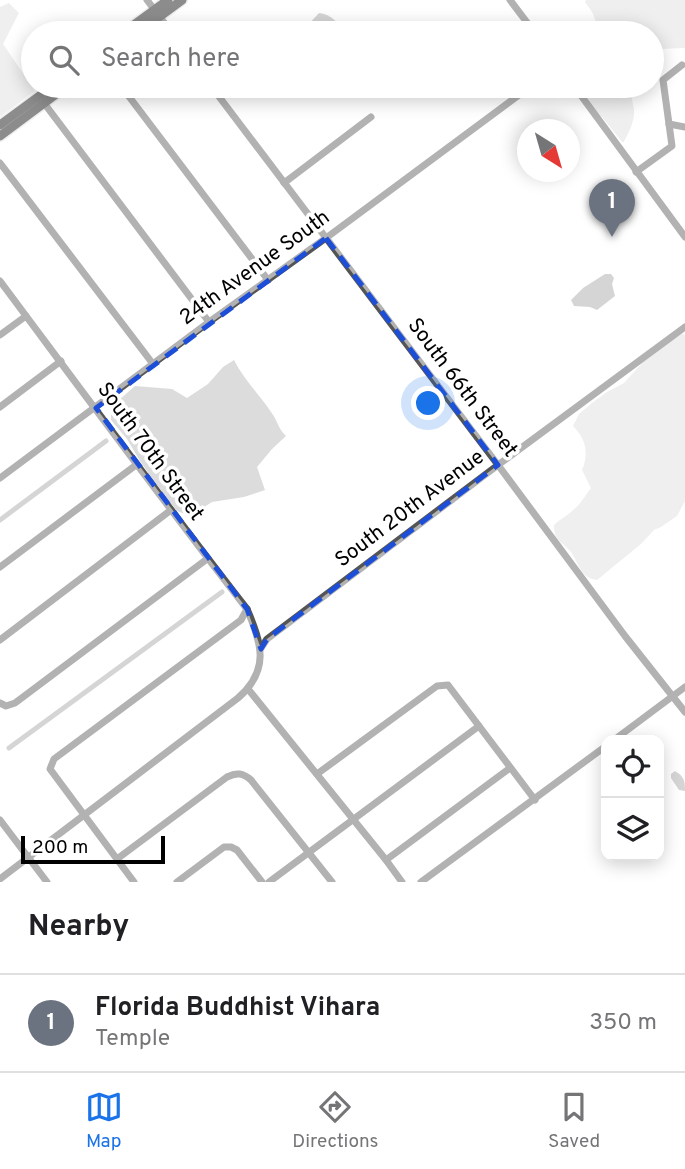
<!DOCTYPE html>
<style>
:root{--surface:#fff;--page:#f6f6f6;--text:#202124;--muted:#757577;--line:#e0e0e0;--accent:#1a73e8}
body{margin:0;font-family:Overpass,sans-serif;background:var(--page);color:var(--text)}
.controls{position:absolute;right:21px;bottom:21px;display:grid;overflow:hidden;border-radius:14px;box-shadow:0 4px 18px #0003}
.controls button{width:63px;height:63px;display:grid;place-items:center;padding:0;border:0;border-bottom:2px solid var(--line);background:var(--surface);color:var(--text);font:35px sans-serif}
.compass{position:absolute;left:517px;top:119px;width:63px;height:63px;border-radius:50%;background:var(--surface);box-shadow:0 4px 18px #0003;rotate:143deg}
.scale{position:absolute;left:21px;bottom:18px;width:144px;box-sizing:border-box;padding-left:7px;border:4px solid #000;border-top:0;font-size:19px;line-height:24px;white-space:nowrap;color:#000;-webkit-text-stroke:5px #fff;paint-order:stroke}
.you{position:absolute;left:429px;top:404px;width:24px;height:24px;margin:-18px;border:5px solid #fff;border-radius:50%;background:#1a73e8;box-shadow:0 0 0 10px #1a73e833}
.badge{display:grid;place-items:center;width:46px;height:46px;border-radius:50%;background:var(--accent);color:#fff;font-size:23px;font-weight:700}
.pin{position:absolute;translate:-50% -58px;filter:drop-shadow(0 2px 4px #0008)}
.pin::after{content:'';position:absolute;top:37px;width:24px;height:21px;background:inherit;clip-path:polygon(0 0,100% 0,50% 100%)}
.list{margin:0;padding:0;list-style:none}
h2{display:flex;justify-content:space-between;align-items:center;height:91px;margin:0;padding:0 28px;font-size:30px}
h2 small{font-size:23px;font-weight:400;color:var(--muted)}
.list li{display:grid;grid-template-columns:46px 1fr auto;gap:21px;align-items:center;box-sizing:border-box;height:98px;padding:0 28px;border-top:2px solid var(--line)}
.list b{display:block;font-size:26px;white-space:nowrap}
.list p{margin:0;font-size:23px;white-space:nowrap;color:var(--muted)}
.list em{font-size:23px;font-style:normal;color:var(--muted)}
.icon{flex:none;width:38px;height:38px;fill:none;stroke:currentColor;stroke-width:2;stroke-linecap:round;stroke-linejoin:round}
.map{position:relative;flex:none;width:685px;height:882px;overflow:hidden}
.search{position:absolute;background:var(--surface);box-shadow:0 4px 18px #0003;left:21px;right:21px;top:21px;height:77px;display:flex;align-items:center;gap:18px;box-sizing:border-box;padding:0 24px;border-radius:38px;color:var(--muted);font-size:26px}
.sheet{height:189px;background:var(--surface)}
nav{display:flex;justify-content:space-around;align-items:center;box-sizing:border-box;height:98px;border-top:2px solid var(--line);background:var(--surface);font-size:19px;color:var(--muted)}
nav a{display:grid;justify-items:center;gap:4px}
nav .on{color:var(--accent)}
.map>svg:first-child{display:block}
</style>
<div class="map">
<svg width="685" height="882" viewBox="0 0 685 882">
<rect width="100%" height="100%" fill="#fff"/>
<g fill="#dcdcdc">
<path d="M586 0H685V48L660 49 652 59V33H591C601 22 592 12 585 2Z"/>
<path d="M9 3 19 13 3 44 35 91 0 117V7Z"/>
<path d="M579 86H634C630 97 632 98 634 109 635 122 629 132 623 143L602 117 593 110 587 97Z"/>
<path d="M682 334 685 335V501L677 516 661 527 654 530 641 544 597 580C581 578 579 564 571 552 562 541 554 542 554 525 560 519 567 516 572 511 580 505 585 496 591 488L582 470C589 453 586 439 573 426L579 414 592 403 607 392 624 383 643 362 670 341Z"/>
<path d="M234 360C244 380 259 394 271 412 278 421 277 427 286 436L272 449 257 467 265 490 244 497 212 502 190 516 177 511 157 485 140 461 127 439 111 420V407L135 386 172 389 187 398 208 384 223 367Z"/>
</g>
<g fill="#a3a3a3">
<path d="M319 13C331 14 339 23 344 33H306L307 26Z"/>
<path d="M605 274H611L614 278 612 284 615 296 597 310 590 307 574 306 571 300 583 288Z"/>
<path d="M675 771C684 776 685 781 685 791L679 790 671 778V774Z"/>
</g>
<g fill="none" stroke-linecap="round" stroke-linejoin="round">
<g stroke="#a3a3a3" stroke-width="5">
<path d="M0 520 106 441"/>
<path d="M9 748 222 592"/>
</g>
<g stroke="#dbdbdb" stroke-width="12">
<g id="major">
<path d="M123 33 168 0"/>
<path d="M137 33 182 0"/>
<path d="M0 125 53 86"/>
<path d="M0 136 67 86"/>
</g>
</g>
<g stroke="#555" stroke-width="7">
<path d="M147 0 172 33"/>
<path d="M510 0 535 33"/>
<path d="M121 86 268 280"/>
<path d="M211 86 498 465 625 636 685 712"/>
<path d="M574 86 685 237"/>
<path d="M44 103 209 322"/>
<path d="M669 124 685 127"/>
<path d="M0 163 153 364"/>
<path d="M636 172 672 146 663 80 682 65"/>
<path d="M284 183 371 117"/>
<path d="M0 281C82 391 163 501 247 609 262 644 270 670 238 698L0 879"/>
<path d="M0 335 26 316"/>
<path d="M0 407 61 361"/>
<path d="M0 478 209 322 326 238 531 86"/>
<path d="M0 567 136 465"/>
<path d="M0 640 171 510"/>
<path d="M261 648 267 639 498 465 685 327"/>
<path d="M248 689 386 860 402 882"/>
<path d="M0 703 6 706 15 703 207 559"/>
<path d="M614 740 685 687"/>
<path d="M317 774 437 686 448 685 535 800"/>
<path d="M0 820 47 882"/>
<path d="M117 859 227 777C237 772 243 773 251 780L332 882"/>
<path d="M386 860 510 768"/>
<path d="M134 882 50 769 54 759 241 620 247 609"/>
<path d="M177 882 224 847H231L237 850 262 882"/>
<path d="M269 882 479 726"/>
<path d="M421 882 606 746"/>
</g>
<use href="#major" stroke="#000" stroke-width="9"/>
</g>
<path d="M0 0H685V882H0ZM326 238 498 465 267 639 261 649 247 609 96 408Z" fill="#fff" fill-opacity=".55" fill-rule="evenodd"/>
<path fill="none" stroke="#1d4ed8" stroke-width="5" stroke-dasharray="14 9" stroke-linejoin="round" d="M326 238 498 465 267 639 261 649 247 609 96 408Z"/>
<g text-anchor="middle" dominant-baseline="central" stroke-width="7" stroke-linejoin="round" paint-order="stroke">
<g font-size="21" fill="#000" stroke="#fff">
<text transform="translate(255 268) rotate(-36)">24th Avenue South</text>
<text transform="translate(462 388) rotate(53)">South 66th Street</text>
<text transform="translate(150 452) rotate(54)">South 70th Street</text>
<text transform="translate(410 509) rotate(-37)">South 20th Avenue</text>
</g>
</g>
</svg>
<div class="controls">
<button><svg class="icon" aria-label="locate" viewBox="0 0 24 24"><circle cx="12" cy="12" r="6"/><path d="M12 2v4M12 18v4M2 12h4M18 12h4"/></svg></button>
<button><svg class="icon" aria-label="layers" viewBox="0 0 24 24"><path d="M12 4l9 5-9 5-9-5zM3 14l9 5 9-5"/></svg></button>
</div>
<svg class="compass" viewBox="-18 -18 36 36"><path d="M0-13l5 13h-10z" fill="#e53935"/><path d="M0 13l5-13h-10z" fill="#757577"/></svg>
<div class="scale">200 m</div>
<div class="you"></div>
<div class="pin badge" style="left:612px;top:237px;background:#6b7280">1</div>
<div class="search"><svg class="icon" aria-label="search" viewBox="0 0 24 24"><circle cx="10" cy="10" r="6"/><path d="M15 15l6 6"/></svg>Search here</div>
</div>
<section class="sheet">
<h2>Nearby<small></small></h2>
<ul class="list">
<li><span class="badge" style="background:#6b7280">1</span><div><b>Florida Buddhist Vihara</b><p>Temple</p></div><em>350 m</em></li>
</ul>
</section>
<nav>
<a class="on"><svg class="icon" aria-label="map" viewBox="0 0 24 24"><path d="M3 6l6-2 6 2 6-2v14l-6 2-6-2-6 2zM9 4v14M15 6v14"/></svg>Map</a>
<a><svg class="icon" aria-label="directions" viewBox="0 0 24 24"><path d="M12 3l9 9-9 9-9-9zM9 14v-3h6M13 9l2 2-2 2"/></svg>Directions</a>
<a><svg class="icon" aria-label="saved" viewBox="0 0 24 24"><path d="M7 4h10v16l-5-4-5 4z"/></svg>Saved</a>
</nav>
